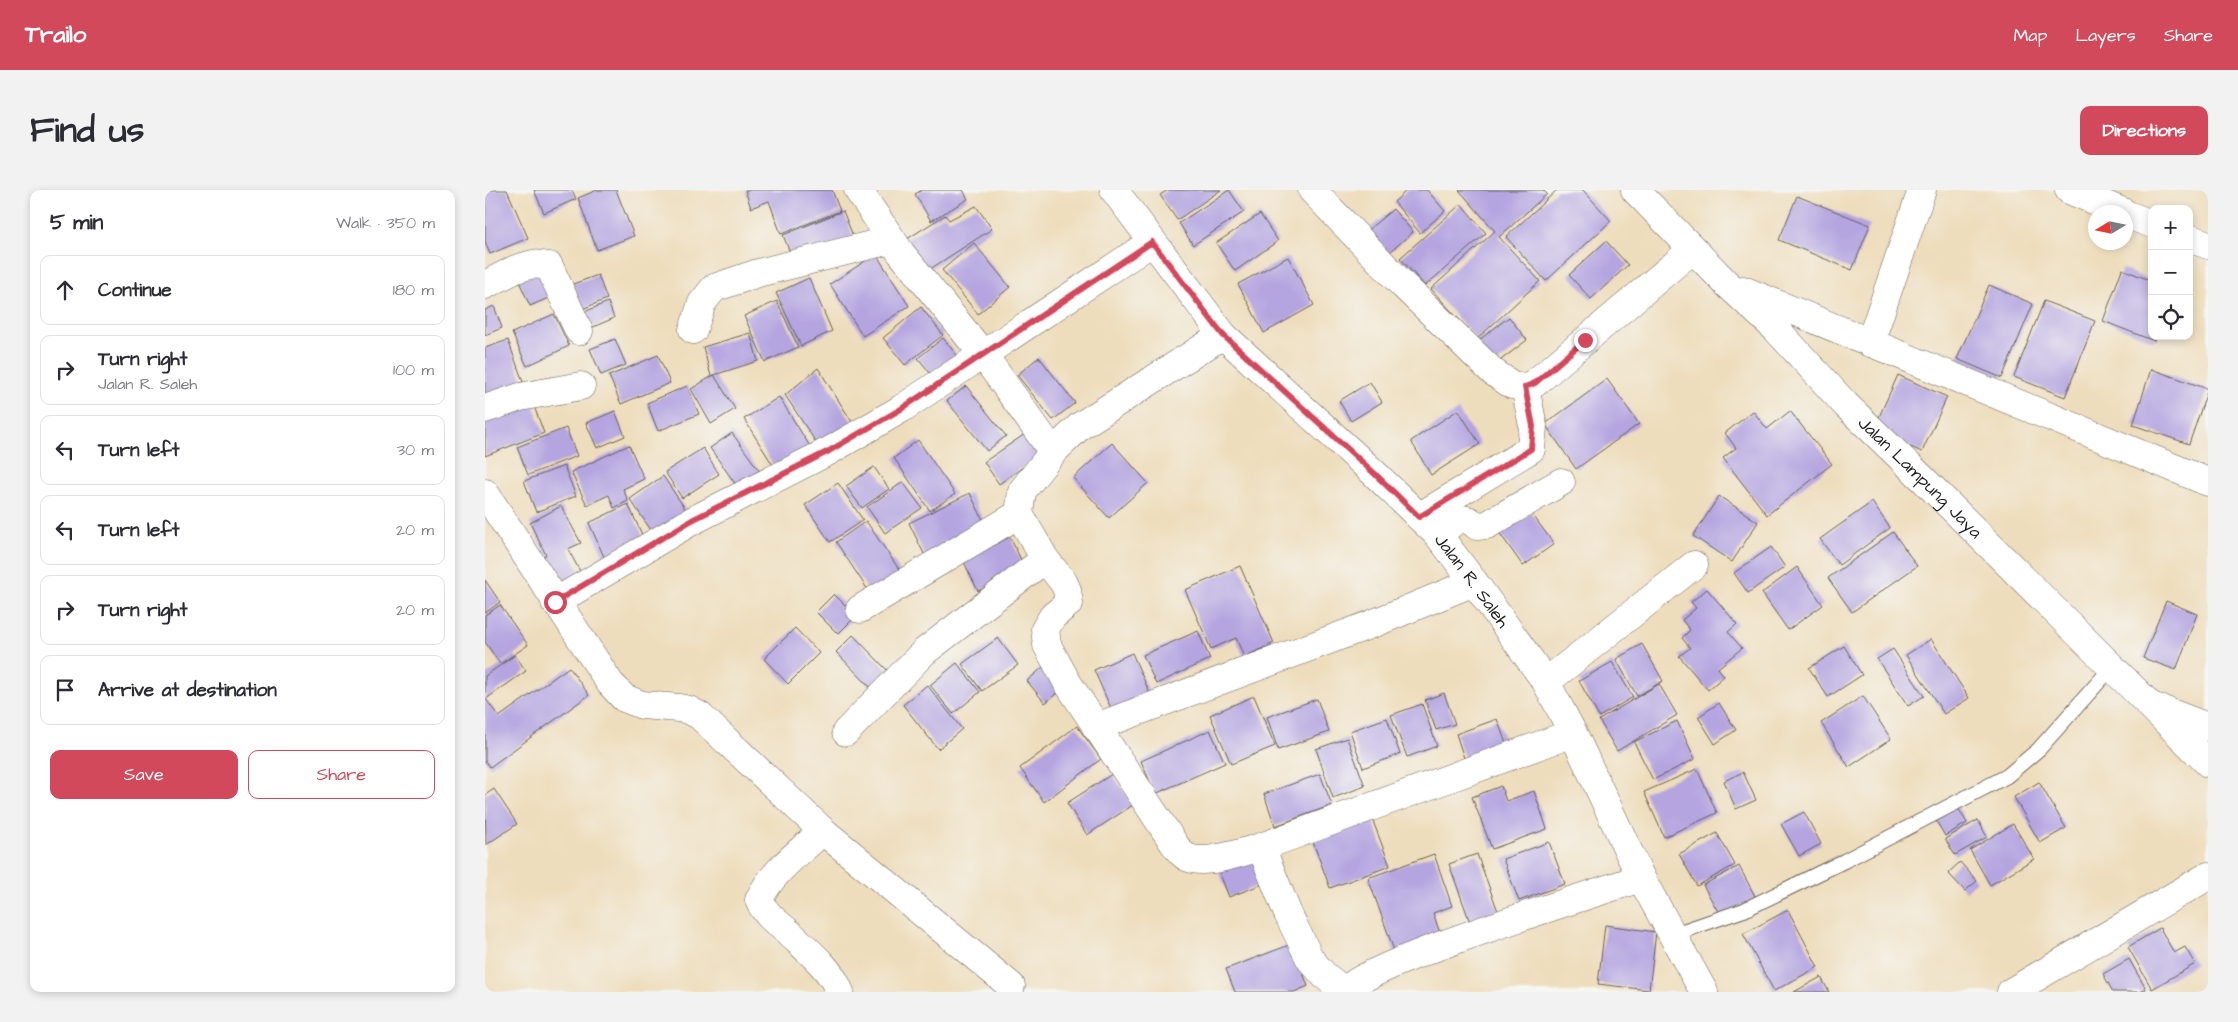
<!DOCTYPE html>
<meta charset="utf-8">
<style>
:root{--surface:#fff;--page:#f2f2f3;--text:#2b2b33;--muted:#7c7c81;--line:#e1e1e2;--accent:#d1495b}
body{margin:0;font-family:"Architects Daughter",sans-serif;background:var(--page);color:var(--text)}
.controls{position:absolute;right:15px;top:15px;display:grid;overflow:hidden;border-radius:10px;box-shadow:0 2px 8px #0003}
.controls button{width:45px;height:45px;display:grid;place-items:center;padding:0;border:0;border-bottom:1px solid var(--line);background:var(--surface);color:var(--text);font:25px sans-serif}
.compass{position:absolute;left:1603px;top:15px;width:45px;height:45px;border-radius:50%;background:var(--surface);box-shadow:0 2px 8px #0003;rotate:260deg}
.stop{position:absolute;width:15px;height:15px;margin:-11px;border:4px solid #d1495b;border-radius:50%;background:#fff}
.stop.end{background:#d1495b;border-color:#fff;box-shadow:0 1px 5px #0008}
.list{margin:0;padding:0;list-style:none}
h2{display:flex;justify-content:space-between;align-items:center;height:65px;margin:0;padding:0 20px;font-size:21px}
h2 small{font-size:16px;font-weight:400;color:var(--muted)}
.list li{display:grid;grid-template-columns:32px 1fr auto;gap:15px;align-items:center;box-sizing:border-box;height:70px;margin:0 10px 10px;padding:0 10px;border:1px solid var(--line);border-radius:10px}
.list b{display:block;font-size:19px;white-space:nowrap}
.list p{margin:0;font-size:16px;white-space:nowrap;color:var(--muted)}
.list em{font-size:16px;font-style:normal;color:var(--muted)}
.actions{display:flex;gap:10px;padding:15px 20px}
.actions a{flex:1;padding:11px 0;border:1px solid var(--accent);border-radius:10px;text-align:center;font-size:18px;color:var(--accent)}
.actions .main{background:var(--accent);color:#fff}
.icon{flex:none;width:28px;height:28px;fill:none;stroke:currentColor;stroke-width:2;stroke-linecap:round;stroke-linejoin:round}
.map{position:relative;flex:none;width:1723px;height:802px;overflow:hidden;border-radius:10px}
header{display:flex;align-items:center;gap:30px;box-sizing:border-box;height:70px;padding:0 25px;background:var(--accent);color:#fff}
header strong{font-size:24px}
nav{display:flex;gap:28px;margin-inline-start:auto;font-size:18px}
.intro{display:flex;align-items:center;justify-content:space-between;box-sizing:border-box;height:120px;padding:0 30px}
h1{margin:0;font-size:35px}
.button{padding:12px 22px;border-radius:10px;background:var(--accent);color:#fff;font-size:18px;font-weight:700}
main{display:flex;gap:30px;padding:0 30px}
aside{flex:1;background:var(--surface);border-radius:10px;box-shadow:0 2px 8px #0003}
.map>svg:first-child{display:block}
</style>
<header>
<strong>Trailo</strong>
<nav><a>Map</a><a>Layers</a><a>Share</a></nav>
</header>
<div class="intro"><h1>Find us</h1><a class="button">Directions</a></div>
<main>
<aside>
<h2>5 min<small>Walk · 350 m</small></h2>
<ul class="list">
<li><svg class="icon" aria-label="ahead" viewBox="0 0 24 24"><path d="M12 20V5M6 11l6-6 6 6"/></svg><div><b>Continue</b></div><em>180 m</em></li>
<li><svg class="icon" aria-label="right" viewBox="0 0 24 24"><path d="M7 20v-9h11M14 6l5 5-5 5"/></svg><div><b>Turn right</b><p>Jalan R. Saleh</p></div><em>100 m</em></li>
<li><svg class="icon" aria-label="left" viewBox="0 0 24 24"><path d="M17 20v-9H6M10 6l-5 5 5 5"/></svg><div><b>Turn left</b></div><em>30 m</em></li>
<li><svg class="icon" aria-label="left" viewBox="0 0 24 24"><path d="M17 20v-9H6M10 6l-5 5 5 5"/></svg><div><b>Turn left</b></div><em>20 m</em></li>
<li><svg class="icon" aria-label="right" viewBox="0 0 24 24"><path d="M7 20v-9h11M14 6l5 5-5 5"/></svg><div><b>Turn right</b></div><em>20 m</em></li>
<li><svg class="icon" aria-label="arrive" viewBox="0 0 24 24"><path d="M6 21V4h12l-3 4 3 4H6"/></svg><div><b>Arrive at destination</b></div></li>
</ul>
<div class="actions"><a class="main">Save</a><a>Share</a></div>
</aside>
<div class="map">
<svg width="1723" height="802" viewBox="0 0 1723 802">
<rect width="100%" height="100%" fill="#f6f6f2"/>
<filter id="ink" filterUnits="userSpaceOnUse"><feTurbulence type="fractalNoise" baseFrequency=".02" numOctaves="2"/><feDisplacementMap in="SourceGraphic" scale="10" xChannelSelector="R" yChannelSelector="G"/><feConvolveMatrix kernelMatrix="1 2 1 2 8 2 1 2 1" color-interpolation-filters="sRGB"/></filter>
<filter id="wash" filterUnits="userSpaceOnUse"><feTurbulence type="fractalNoise" baseFrequency=".0096" numOctaves="4" result="noise"/><feDisplacementMap in="SourceGraphic" scale="20" xChannelSelector="R" yChannelSelector="G"/><feGaussianBlur stdDeviation="1.12" result="paint"/><feColorMatrix in="noise" values="0 0 0 0 0 0 0 0 0 0 0 0 0 0 0 0 0 1.4 0 .05"/><feComposite in="paint" operator="in"/></filter>
<g filter="url(#wash)">
<rect width="100%" height="100%" fill="#eeddbc"/>
<g id="blocks">
<g fill="#b4a4e0">
<path d="M0 0H22L43 48 5 64 0 52Z"/>
<path d="M49 0H87L91 9 59 23Z"/>
<path d="M112 0H131L149 46 112 60 93 8Z"/>
<path d="M260 0H347L355 21 296 44 284 11 266 18Z"/>
<path d="M437 0H478L483 9 446 31 430 4Z"/>
<path d="M683 0H736L692 30 675 5Z"/>
<path d="M744 0 759 22 708 55 694 33Z"/>
<path d="M922 0H942L960 21 935 43 909 12Z"/>
<path d="M974 0H1058L1062 4 1014 47 1055 91 992 149 946 99 1010 41Z"/>
<path d="M1072 0H1098L1126 31 1061 91 1021 47Z"/>
<path d="M1312 6 1385 35 1367 80 1294 50Z"/>
<path d="M976 14 1001 43 940 96 915 68Z"/>
<path d="M491 16 507 39 442 81 422 49 460 25 464 30Z"/>
<path d="M908 19 928 42 898 68 878 44Z"/>
<path d="M358 21 368 46 308 70 298 45Z"/>
<path d="M775 24 793 51 750 81 731 53Z"/>
<path d="M1121 51 1143 75 1106 109 1084 85Z"/>
<path d="M489 53 525 97 493 124 457 80Z"/>
<path d="M391 64 424 116 378 146 345 94Z"/>
<path d="M803 67 829 115 779 143 753 94Z"/>
<path d="M55 79 68 106 45 116 33 89Z"/>
<path d="M1637 79 1667 91V146H1671L1669 151 1618 131Z"/>
<path d="M113 85 122 109 97 119 88 94Z"/>
<path d="M324 88 347 141 316 156 291 103Z"/>
<path d="M1504 95 1548 114 1517 188 1472 169Z"/>
<path d="M292 111 313 157 280 172 259 126Z"/>
<path d="M1559 111 1610 131 1580 207 1529 187Z"/>
<path d="M123 112 129 128 106 138 99 122Z"/>
<path d="M9 116 17 138 0 145V120Z"/>
<path d="M436 117 458 145 420 175 398 148Z"/>
<path d="M69 124 84 156 42 176 27 143Z"/>
<path d="M1024 127 1042 150 1008 176 990 153Z"/>
<path d="M265 143 273 171 229 185 250 219 226 234 206 199 229 185 226 186 218 157Z"/>
<path d="M458 148 474 168 449 188 433 168Z"/>
<path d="M130 149 141 175 116 185 105 159Z"/>
<path d="M23 150 38 192 0 206V158Z"/>
<path d="M173 165 185 193 136 214 124 186Z"/>
<path d="M554 167 590 213 568 230 532 185Z"/>
<path d="M333 178 367 232 334 257 300 205Z"/>
<path d="M1666 179 1723 199 1704 254 1648 235Z"/>
<path d="M1413 185 1462 207 1437 262 1388 240Z"/>
<path d="M1122 189 1154 234 1091 279 1060 234Z"/>
<path d="M885 192 897 212 866 231 854 211Z"/>
<path d="M202 196 214 224 173 241 162 213Z"/>
<path d="M481 196 521 246 502 261 462 211Z"/>
<path d="M294 207 326 258 291 280 259 229Z"/>
<path d="M47 211 59 243 0 266V230Z"/>
<path d="M973 220 995 254 946 285 926 251Z"/>
<path d="M130 221 140 246 112 258 101 233Z"/>
<path d="M1268 221 1282 239 1305 221 1347 274 1282 325 1238 268 1251 258 1240 243Z"/>
<path d="M81 238 92 266 43 285 32 257Z"/>
<path d="M543 242 558 263 514 294 499 272Z"/>
<path d="M247 243 276 283 254 299 225 258Z"/>
<path d="M433 250 470 304 445 321 409 268Z"/>
<path d="M627 253 663 293 624 328 588 288Z"/>
<path d="M144 255 159 289 138 299 143 311 129 318 124 305 102 315 86 282Z"/>
<path d="M218 258 234 284 197 308 180 282Z"/>
<path d="M79 276 91 306 51 322 39 291Z"/>
<path d="M389 277 404 299 377 318 361 296Z"/>
<path d="M178 286 203 323 170 346 145 309Z"/>
<path d="M418 292 437 318 400 343 382 317Z"/>
<path d="M353 293 378 330 345 352 320 315Z"/>
<path d="M485 303 504 342 443 372 424 333Z"/>
<path d="M1234 306 1273 332 1247 372 1208 346Z"/>
<path d="M1387 312 1405 338 1354 375 1335 349Z"/>
<path d="M143 314 159 349 120 369 104 333Z"/>
<path d="M76 316 96 353 83 359 98 387 70 402 52 369 61 365 45 333Z"/>
<path d="M1041 316 1069 354 1038 376 1011 338Z"/>
<path d="M381 331 420 388 389 409 351 352Z"/>
<path d="M1408 342 1432 376 1367 422 1343 388Z"/>
<path d="M525 347 540 378 493 401 478 370Z"/>
<path d="M1286 357 1300 377 1263 403 1249 383Z"/>
<path d="M755 376 789 453 759 467 751 448 726 459 700 400Z"/>
<path d="M1312 377 1338 415 1303 440 1277 403Z"/>
<path d="M0 390 15 412 0 423Z"/>
<path d="M1222 399 1252 434 1243 442 1257 458 1233 478 1239 486 1223 500 1194 466 1205 458 1197 448 1205 440 1197 430 1211 418 1206 412Z"/>
<path d="M349 404 371 426 353 444 331 422Z"/>
<path d="M1681 411 1712 424 1691 480 1658 468Z"/>
<path d="M15 415 43 455 15 474 0 452V425Z"/>
<path d="M310 438 334 463 303 494 279 469Z"/>
<path d="M713 441 725 469 671 494 658 465Z"/>
<path d="M368 445 404 482 387 499 351 462Z"/>
<path d="M513 448 533 475 497 501 477 474Z"/>
<path d="M1446 449 1484 508 1459 524 1421 465Z"/>
<path d="M1157 454 1178 491 1152 506 1131 469Z"/>
<path d="M1359 456 1377 485 1343 507 1324 478Z"/>
<path d="M1408 459 1439 506 1423 516 1392 469Z"/>
<path d="M647 463 666 506 628 523 609 480Z"/>
<path d="M30 465 41 481 1 509 14 527 84 477 104 505 5 577 0 571V486Z"/>
<path d="M1127 472 1148 507 1114 527 1094 491Z"/>
<path d="M472 473 495 502 468 524 445 495Z"/>
<path d="M558 477 577 499 560 513 542 491Z"/>
<path d="M1174 494 1192 525 1132 561 1114 530Z"/>
<path d="M442 495 477 539 453 559 418 515Z"/>
<path d="M959 503 970 534 951 540 940 510Z"/>
<path d="M769 506 790 556 746 574 725 525Z"/>
<path d="M1378 506 1406 549 1364 577 1336 533Z"/>
<path d="M832 509 844 542 793 560 782 527Z"/>
<path d="M1234 513 1251 540 1230 554 1213 527Z"/>
<path d="M937 514 952 556 922 567 906 525Z"/>
<path d="M902 528 915 564 878 578 865 541Z"/>
<path d="M1012 529 1022 556 980 571 971 544Z"/>
<path d="M1192 531 1210 569 1168 590 1149 552Z"/>
<path d="M592 536 616 569 559 612 535 578Z"/>
<path d="M725 540 740 573 670 604 656 571Z"/>
<path d="M862 548 880 596 848 608 831 559Z"/>
<path d="M1212 579 1232 623 1179 647 1159 602Z"/>
<path d="M1258 582 1271 610 1251 619 1239 591Z"/>
<path d="M627 584 648 615 602 645 582 613Z"/>
<path d="M835 584 847 615 790 636 779 604Z"/>
<path d="M1554 592 1581 638 1555 653 1529 607Z"/>
<path d="M1016 596 1021 611 1049 601 1062 639 1007 659 987 607Z"/>
<path d="M9 599 32 634 1 655 0 605Z"/>
<path d="M1472 616 1482 633 1460 646 1450 629Z"/>
<path d="M1319 622 1336 654 1314 666 1296 634Z"/>
<path d="M1493 630 1502 647 1470 665 1460 649Z"/>
<path d="M888 631 905 676 845 698 828 652Z"/>
<path d="M1528 634 1549 669 1505 695 1485 660Z"/>
<path d="M1232 643 1250 675 1212 696 1194 664Z"/>
<path d="M1064 652 1080 694 1034 711 1018 669Z"/>
<path d="M772 663 783 692 744 707 733 679Z"/>
<path d="M949 664 967 716 948 723 956 746 910 763 883 688Z"/>
<path d="M992 664 1014 724 986 735 964 674Z"/>
<path d="M1475 672 1492 691 1480 701 1463 683Z"/>
<path d="M1254 676 1271 708 1236 727 1218 695Z"/>
<path d="M1303 720 1333 777 1289 801 1258 744Z"/>
<path d="M1120 735 1171 742 1164 800 1113 794Z"/>
<path d="M1675 738 1689 763 1700 757 1710 774 1667 799 1643 757Z"/>
<path d="M807 754 823 796 809 802H750L741 779Z"/>
<path d="M1644 769 1661 799 1655 802H1628L1618 784Z"/>
<path d="M1336 787 1344 802H1309Z"/>
</g>
</g>
</g>
<g filter="url(#ink)">
<use href="#blocks" fill-opacity="0" stroke="#666054" stroke-width="1"/>
<g fill="none" stroke-linecap="round" stroke-linejoin="round">
<g stroke="#666054" stroke-width="16">
<path id="lane" d="M1186 745 1259 720 1359 671 1522 586 1554 559 1627 477"/>
</g>
<g stroke="#666054" stroke-width="29">
<g id="street">
<path d="M373 0 416 63 497 163 568 262"/>
<path id="s1" d="M629 0 738 145 889 283 953 345 989 392 1061 492 1088 543 1156 688 1219 802"/>
<path d="M827 0 918 95 1008 182 1027 195 1040 197 1050 193 1208 59"/>
<path id="s2" d="M1150 0 1241 93 1291 139 1361 215 1437 288 1723 573"/>
<path d="M1584 0 1638 22"/>
<path d="M1640 24 1667 34"/>
<path d="M1704 48 1723 55"/>
<path d="M0 95 31 79 48 74 64 76 94 141"/>
<path d="M1258 100 1723 292"/>
<path d="M208 140 217 113 229 98 273 83 406 50"/>
<path d="M738 145 595 236 568 262 537 301 534 324 560 369 579 393 582 400 584 413 568 426 560 439 562 455 582 492 690 655C694 660 698 666 704 668 722 675 757 662 776 657L803 724 825 769 839 785 859 801"/>
<path d="M1385 153 1437 0"/>
<path d="M0 219 35 207 96 196"/>
<path d="M0 303 125 493 139 508 157 515 194 518 204 520 215 526 338 641"/>
<path d="M934 327 1046 259 1048 236 1040 197"/>
<path d="M953 345C967 334 975 321 992 336L1002 335 1076 292"/>
<path d="M70 412 207 331 344 261 416 219 667 52"/>
<path d="M375 419 534 324"/>
<path d="M1061 492 1209 375"/>
<path d="M1673 518 1723 537"/>
<path d="M611 537 887 434 989 392"/>
<path d="M361 542 439 462 560 369"/>
<path d="M776 657 1088 543"/>
<path d="M355 802C345 777 321 759 302 741 290 731 280 724 274 710 286 682 316 661 338 641L526 796"/>
<path d="M860 802C871 777 1116 701 1156 688"/>
<path d="M1526 802 1723 686"/>
</g>
</g>
<use href="#lane" stroke="#fff" stroke-width="14"/>
<use href="#street" stroke="#fff" stroke-width="28"/>
</g>
</g>
<g fill="none" stroke-linecap="round" stroke-linejoin="round" filter="url(#ink)">
<path stroke="#d1495b" stroke-width="6" d="M70 412 207 330 344 261 416 219 667 52 738 145 889 283 934 327 1046 259 1048 236 1040 197 1050 193 1100 150"/>
</g>
<g text-anchor="middle" dominant-baseline="central" stroke-width="4" stroke-linejoin="round" paint-order="stroke">
<g font-size="18" fill="#1c1c1c" stroke="#f6f6f2">
<text stroke="none"><textPath href="#s2" startOffset="405">Jalan Lampung Jaya</textPath></text>
<text stroke="none"><textPath href="#s1" startOffset="532">Jalan R. Saleh</textPath></text>
</g>
</g>
</svg>
<div class="controls">
<button>+</button>
<button>−</button>
<button><svg class="icon" aria-label="locate" viewBox="0 0 24 24"><circle cx="12" cy="12" r="6"/><path d="M12 2v4M12 18v4M2 12h4M18 12h4"/></svg></button>
</div>
<svg class="compass" viewBox="-18 -18 36 36"><path d="M0-13l5 13h-10z" fill="#e53935"/><path d="M0 13l5-13h-10z" fill="#7c7c81"/></svg>
<div class="stop" style="left:70px;top:412px"></div>
<div class="stop end" style="left:1100px;top:150px"></div>
</div>
</main>
